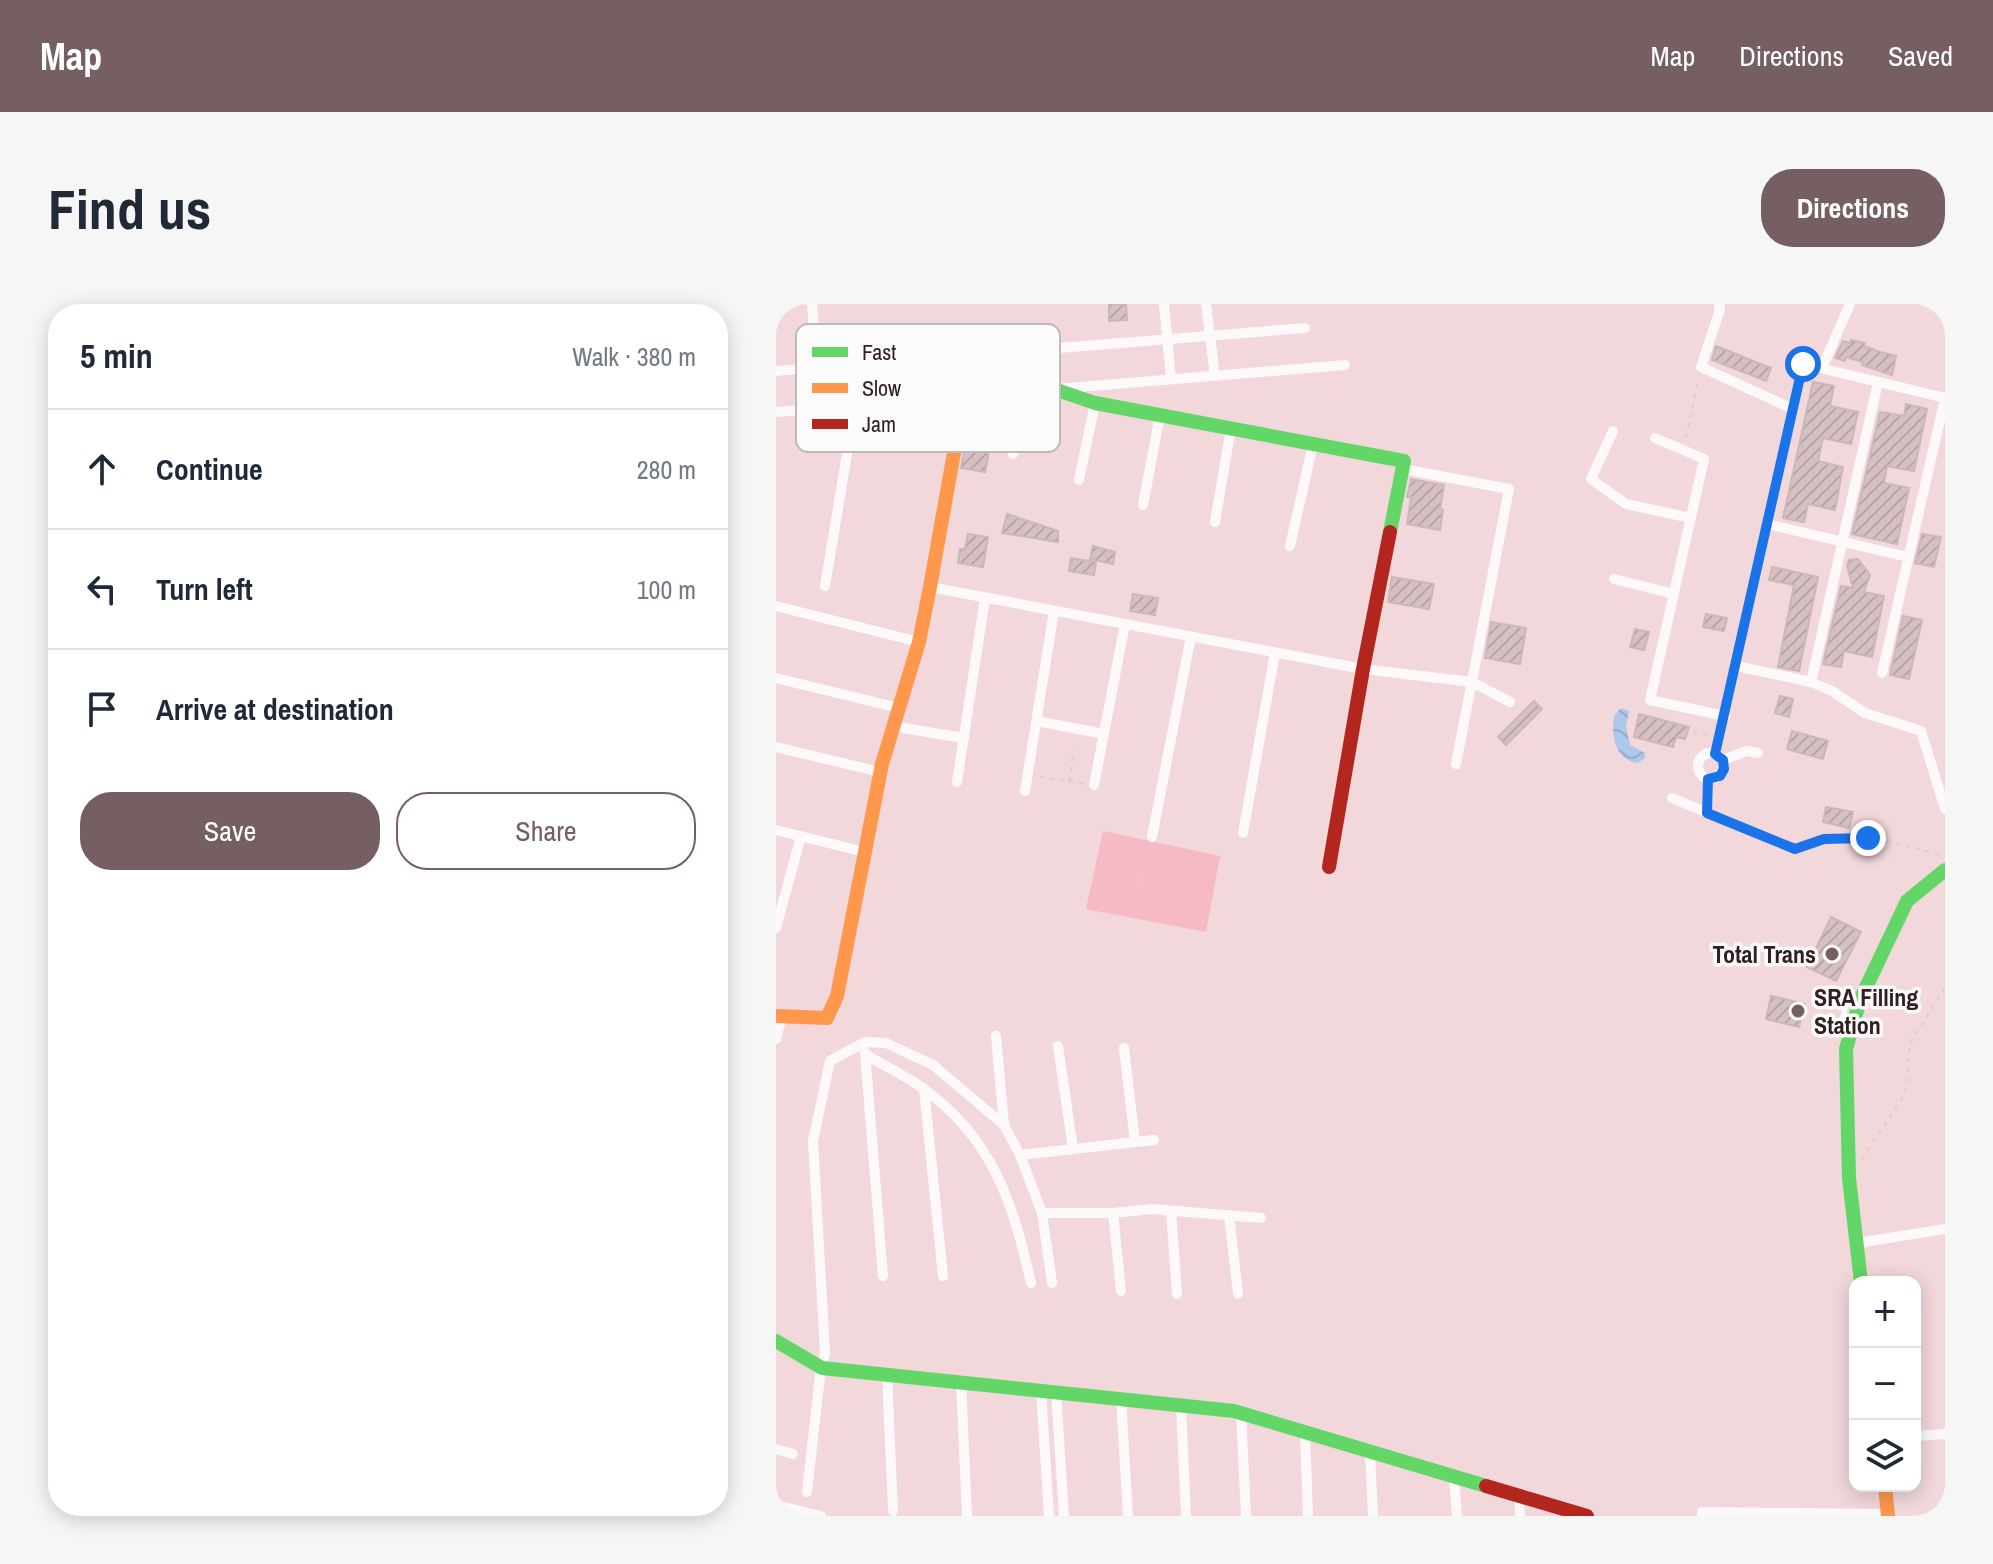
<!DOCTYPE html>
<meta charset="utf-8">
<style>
:root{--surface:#fff;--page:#f6f6f7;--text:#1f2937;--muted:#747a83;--line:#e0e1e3;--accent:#755f63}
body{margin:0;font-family:"Archivo Narrow",sans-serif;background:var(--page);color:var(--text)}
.controls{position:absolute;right:24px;bottom:24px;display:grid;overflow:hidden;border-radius:16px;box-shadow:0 4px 20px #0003}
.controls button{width:72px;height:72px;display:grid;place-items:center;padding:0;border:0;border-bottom:2px solid var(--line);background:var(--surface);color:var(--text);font:40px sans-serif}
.stop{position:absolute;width:24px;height:24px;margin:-18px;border:6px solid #1a73e8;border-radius:50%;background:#fff}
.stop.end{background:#1a73e8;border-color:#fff;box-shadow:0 2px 8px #0008}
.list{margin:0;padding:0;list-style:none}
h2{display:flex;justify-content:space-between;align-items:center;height:104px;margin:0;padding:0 32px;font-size:34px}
h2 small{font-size:26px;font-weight:400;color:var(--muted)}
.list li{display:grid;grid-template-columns:52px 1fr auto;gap:24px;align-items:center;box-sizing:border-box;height:120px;padding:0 32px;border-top:2px solid var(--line)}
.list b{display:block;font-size:30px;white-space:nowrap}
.list em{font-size:26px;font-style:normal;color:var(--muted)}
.actions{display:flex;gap:16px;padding:24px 32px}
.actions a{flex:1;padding:18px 0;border:2px solid var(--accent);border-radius:32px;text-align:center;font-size:28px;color:var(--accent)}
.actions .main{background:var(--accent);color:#fff}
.icon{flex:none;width:44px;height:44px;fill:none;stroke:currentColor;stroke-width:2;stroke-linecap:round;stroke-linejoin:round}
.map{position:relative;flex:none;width:1169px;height:1212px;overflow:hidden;border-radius:32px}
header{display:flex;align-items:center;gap:48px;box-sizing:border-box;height:112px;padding:0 40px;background:var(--accent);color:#fff}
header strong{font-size:38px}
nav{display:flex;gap:44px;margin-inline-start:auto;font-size:28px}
.intro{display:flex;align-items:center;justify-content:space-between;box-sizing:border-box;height:192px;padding:0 48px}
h1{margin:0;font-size:56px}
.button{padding:20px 36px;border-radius:32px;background:var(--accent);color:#fff;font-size:28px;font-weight:700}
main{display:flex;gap:48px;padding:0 48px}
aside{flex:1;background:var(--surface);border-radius:32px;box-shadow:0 4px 20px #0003}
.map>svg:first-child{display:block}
</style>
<header>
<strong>Map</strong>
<nav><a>Map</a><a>Directions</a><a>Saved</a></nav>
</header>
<div class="intro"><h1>Find us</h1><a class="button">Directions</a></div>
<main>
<aside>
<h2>5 min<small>Walk · 380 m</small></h2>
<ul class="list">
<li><svg class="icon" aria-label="ahead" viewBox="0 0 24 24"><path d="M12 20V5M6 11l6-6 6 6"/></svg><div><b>Continue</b></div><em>280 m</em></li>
<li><svg class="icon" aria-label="left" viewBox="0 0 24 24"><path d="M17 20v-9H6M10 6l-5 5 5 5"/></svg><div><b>Turn left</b></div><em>100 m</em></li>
<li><svg class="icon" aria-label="arrive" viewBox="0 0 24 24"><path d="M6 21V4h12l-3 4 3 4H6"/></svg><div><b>Arrive at destination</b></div></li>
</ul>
<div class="actions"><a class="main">Save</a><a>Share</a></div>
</aside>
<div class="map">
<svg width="1169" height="1212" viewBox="0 0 1169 1212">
<defs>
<pattern id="water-waves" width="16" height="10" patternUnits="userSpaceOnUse" patternTransform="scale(2)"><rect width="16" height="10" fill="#adc8ec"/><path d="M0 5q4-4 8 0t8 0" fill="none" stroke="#95abca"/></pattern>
<pattern id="building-hatch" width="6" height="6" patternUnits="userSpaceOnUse" patternTransform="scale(2)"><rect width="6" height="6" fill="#d6c1c2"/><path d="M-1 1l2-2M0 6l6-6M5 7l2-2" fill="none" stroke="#b8a5a6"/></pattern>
</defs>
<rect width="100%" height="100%" fill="#f2d7db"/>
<path fill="#f5bac3" d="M327 527 444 552 430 628 310 605Z"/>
<path fill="url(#water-waves)" d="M845 404 853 407 850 422 854 441 869 449V454L862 459C839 456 835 432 838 412Z"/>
<g fill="url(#building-hatch)" stroke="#ccb7b7" stroke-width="2">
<path d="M333 0H350L351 16 333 17Z"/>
<path d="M1075 36 1089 39 1088 42 1104 48 1120 52 1116 71 1086 61 1087 58 1070 53 1069 57 1059 54 1067 37 1074 39Z"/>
<path d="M940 42 995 64 990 77 936 56Z"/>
<path d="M1037 78 1058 82 1054 102 1082 108 1075 140 1047 134 1042 157 1067 163 1059 206 1032 200 1028 218 1007 214Z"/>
<path d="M1130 100 1151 105 1138 167 1111 162 1108 179 1133 184 1121 240 1076 230 1104 108 1128 112Z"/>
<path d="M189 143 213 147 209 168 185 164Z"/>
<path d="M635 175 668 181 664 205 667 206 664 226 631 220 635 193H631Z"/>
<path d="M231 210 282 227V238L226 229Z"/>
<path d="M192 230 212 233 207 263 182 259 184 245H189Z"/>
<path d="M1146 230 1165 233 1158 263 1139 259Z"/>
<path d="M317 242 339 248 337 260 314 255Z"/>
<path d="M295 254 320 258 318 271 293 267Z"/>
<path d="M1082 255 1094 271 1088 288 1108 292 1096 353 1068 347 1065 363 1047 360 1065 282 1077 284 1071 262 1073 256Z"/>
<path d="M996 263 1042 273 1023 367 1002 363 1018 281 993 276Z"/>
<path d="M616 273 658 280 653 305 612 298Z"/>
<path d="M357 290 382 294 379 311 354 307Z"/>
<path d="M930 310 951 314 948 327 927 323Z"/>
<path d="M1127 312 1146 316 1133 375 1114 371Z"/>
<path d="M715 318 750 324 744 360 709 354Z"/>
<path d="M859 325 873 328 868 346 854 343Z"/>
<path d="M1004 392 1017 395 1013 413 999 409Z"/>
<path d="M758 397 766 405 730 441 722 433Z"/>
<path d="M863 410 913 423 909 435 900 433 897 443 858 433Z"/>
<path d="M1016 427 1052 437 1047 455 1011 445Z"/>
<path d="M1050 503 1077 508 1073 524 1047 518Z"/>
<path d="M1055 613 1085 628 1060 677 1031 663Z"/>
<path d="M995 692 1029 700 1023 723 990 715Z"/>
</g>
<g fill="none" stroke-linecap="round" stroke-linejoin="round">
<g stroke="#d7cfd0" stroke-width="2" stroke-dasharray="4 6" stroke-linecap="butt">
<path d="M910 133 923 73"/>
<path d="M917 428 931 431"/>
<path d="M264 473 309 480"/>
<path d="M293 477 298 446"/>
<path d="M1031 541C1078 526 1123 540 1169 552"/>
<path d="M357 603 373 545"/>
<path d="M1086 855 1129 790 1134 739 1169 684"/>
</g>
<path stroke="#fdf9fa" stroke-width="5" d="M1069 735C1062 723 1067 712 1071 699L1081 693"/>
<g stroke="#fdf9fa" stroke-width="10">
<path d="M36 0 41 64"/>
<path d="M388 0 395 75"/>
<path d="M430 0 439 72"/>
<path d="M943 0 944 5 925 63 1017 105"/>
<path d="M1046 64 1074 0"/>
<path d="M0 67 529 24"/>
<path d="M0 108 569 61"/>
<path d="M837 127 815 175 850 200 915 214"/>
<path d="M879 134 928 155 874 396 949 412"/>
<path d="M237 150 251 87"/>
<path d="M627 165 733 185 680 460"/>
<path d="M303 176 319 99"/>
<path d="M367 201 384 111"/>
<path d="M439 218 455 124"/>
<path d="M991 220 1132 253"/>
<path d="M514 242 537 140"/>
<path d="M838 275 898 290"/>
<path d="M49 282 79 102"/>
<path d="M154 283 587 365 696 378 734 398"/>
<path d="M0 302 143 338"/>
<path d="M960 362 1035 378 1056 387 1089 409 1145 427 1169 505"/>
<path d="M1106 369 1169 94"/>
<path d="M0 374 123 404"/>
<path d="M1035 378 1102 78"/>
<path d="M261 417 328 430"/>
<path d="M127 424 188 434"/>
<path d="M0 443 104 468"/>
<circle cx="935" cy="462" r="13"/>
<path d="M939 450 1027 60 1169 94"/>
<path d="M947 456 971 447 982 449"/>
<path d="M181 478 209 294"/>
<path d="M318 481 349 320"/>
<path d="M249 487 278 307"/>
<path d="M896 494 1019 545"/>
<path d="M931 509 932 475"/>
<path d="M0 526 89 548"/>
<path d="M467 529 499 349"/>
<path d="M376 533 415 332"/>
<path d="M0 624 25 532"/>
<path d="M220 732 228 821"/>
<path d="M0 735 6 712"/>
<path d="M282 742 297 845"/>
<path d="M348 744 359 838"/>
<path d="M89 748 107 972"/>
<path d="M89 750C108 762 130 772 148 785 217 835 237 899 255 979"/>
<path d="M148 785 167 972"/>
<path d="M244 851 378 836"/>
<path d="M395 907 401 990"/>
<path d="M266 909H337L376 905 485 914"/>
<path d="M337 909 345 987"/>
<path d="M453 911 462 990"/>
<path d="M1081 939 1169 925"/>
<path d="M46 1064 49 1048 37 837 54 757 89 738 110 739 157 761 228 821 244 851 266 909 276 979"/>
<path d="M111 1070 117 1207"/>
<path d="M185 1078 191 1212"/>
<path d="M265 1087 273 1212"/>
<path d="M280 1088 288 1212"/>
<path d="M345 1095 352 1212"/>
<path d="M405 1101 410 1212"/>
<path d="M465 1109 470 1212"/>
<path d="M529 1129 532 1212"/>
<path d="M1139 1132 1169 1130"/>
<path d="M0 1145 17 1150"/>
<path d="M594 1149 597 1212"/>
<path d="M678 1174 681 1212"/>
<path d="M31 1188 45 1063"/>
<path d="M743 1191 744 1212"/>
<path d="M0 1201 45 1212"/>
<path d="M926 1212V1208L1103 1210"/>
</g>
<g stroke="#63d668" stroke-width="14">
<path d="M278 85 319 99 628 157 614 228"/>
<path d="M1085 978 1073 874 1070 745 1084 696 1131 597 1169 566"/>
<path d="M0 1037 46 1064 458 1107 710 1182"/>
</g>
<g stroke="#ff974d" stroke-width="14">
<path d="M0 712 51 714 61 692 106 460 143 338 154 283 188 93 182 52"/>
<path d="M1109 1182 1112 1212"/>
</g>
<g stroke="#b3261e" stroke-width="14">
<path d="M553 563 587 365 614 228"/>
<path d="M710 1182 811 1212"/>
</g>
</g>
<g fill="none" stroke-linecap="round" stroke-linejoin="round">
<path stroke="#1a73e8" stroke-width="10" d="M1027 60 939 450 947 456 948 465 944 472 932 475 931 509 1019 545 1048 535 1092 534"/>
</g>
<g fill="#755f63" stroke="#fbfbfb" stroke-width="3">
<circle cx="1056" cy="650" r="8"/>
<circle cx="1022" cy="707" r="8"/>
</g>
<g text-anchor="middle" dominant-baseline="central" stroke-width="7" stroke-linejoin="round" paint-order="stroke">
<g font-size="24" font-weight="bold" fill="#311f22" stroke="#fbfbfb" text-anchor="end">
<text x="1040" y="650">Total Trans</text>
<text x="1038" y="693" text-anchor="start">SRA Filling<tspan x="1038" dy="28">Station</tspan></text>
</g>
</g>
<rect x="20" y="20" width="264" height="128" rx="12" fill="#fbfbfb" stroke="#beb9ba" stroke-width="2"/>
<rect x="36" y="43" width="36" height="10" fill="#63d668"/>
<rect x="36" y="79" width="36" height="10" fill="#ff974d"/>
<rect x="36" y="115" width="36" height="10" fill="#b3261e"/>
<g font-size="22" fill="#311f22">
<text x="86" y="56">Fast</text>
<text x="86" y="92">Slow</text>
<text x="86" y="128">Jam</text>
</g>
</svg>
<div class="controls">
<button>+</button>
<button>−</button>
<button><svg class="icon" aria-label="layers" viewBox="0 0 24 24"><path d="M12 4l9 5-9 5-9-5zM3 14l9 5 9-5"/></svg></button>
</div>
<div class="stop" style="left:1027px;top:60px"></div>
<div class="stop end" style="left:1092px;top:534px"></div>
</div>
</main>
